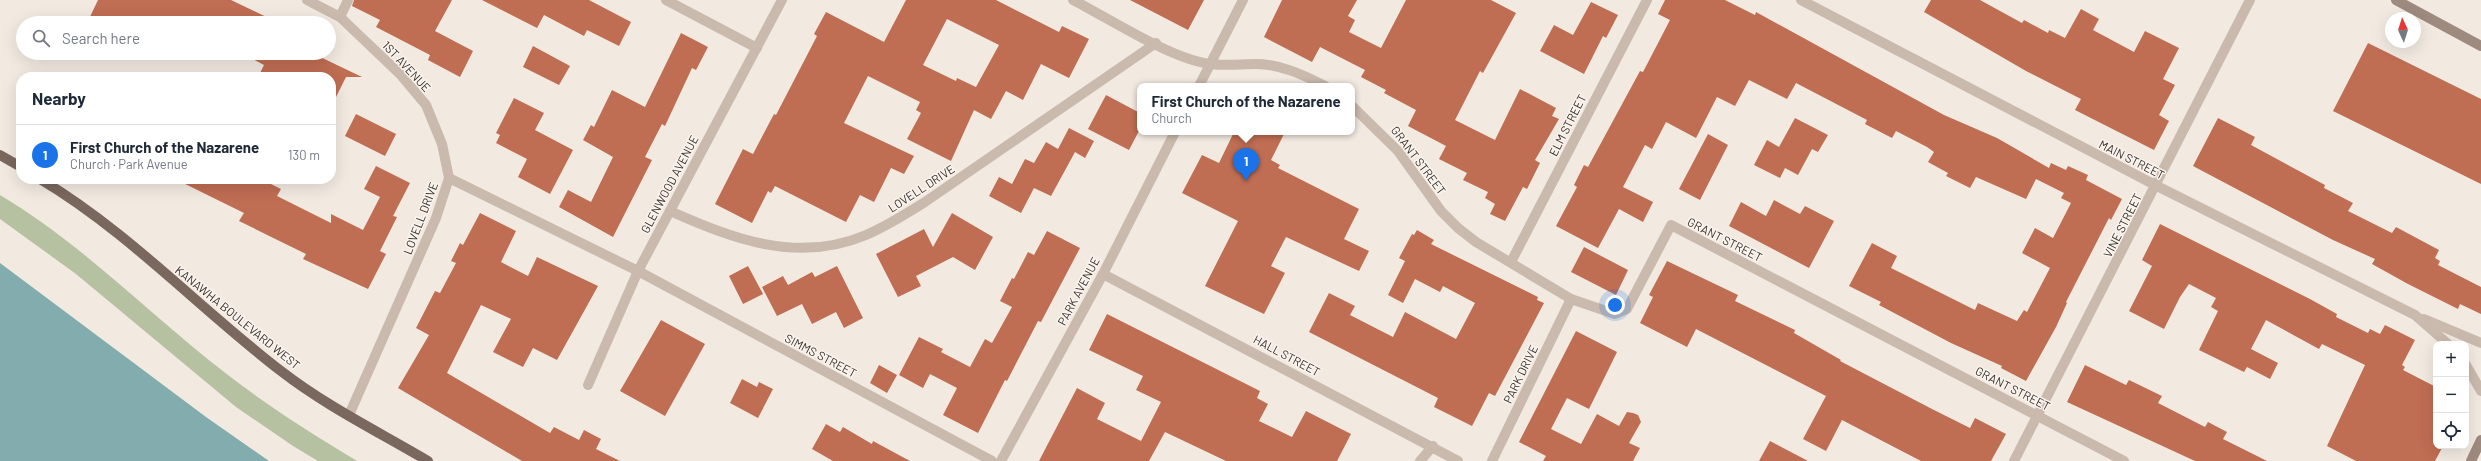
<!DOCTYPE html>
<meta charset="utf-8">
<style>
:root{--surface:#fff;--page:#f2f2f3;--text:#1f2937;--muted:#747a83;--line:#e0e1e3;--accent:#1a73e8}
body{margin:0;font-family:Barlow,sans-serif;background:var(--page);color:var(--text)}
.controls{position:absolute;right:12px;bottom:12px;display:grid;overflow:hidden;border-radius:8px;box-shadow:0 4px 16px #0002}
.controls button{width:36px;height:36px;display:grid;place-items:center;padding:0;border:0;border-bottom:1px solid var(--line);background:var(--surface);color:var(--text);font:20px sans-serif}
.compass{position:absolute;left:2385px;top:12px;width:36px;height:36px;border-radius:50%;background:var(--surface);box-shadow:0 4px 16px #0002;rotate:356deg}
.you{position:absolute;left:1615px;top:305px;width:14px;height:14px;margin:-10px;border:3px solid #fff;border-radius:50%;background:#1a73e8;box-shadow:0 0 0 6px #1a73e833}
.badge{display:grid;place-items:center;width:26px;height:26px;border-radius:50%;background:var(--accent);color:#fff;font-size:13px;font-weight:700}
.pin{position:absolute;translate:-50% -33px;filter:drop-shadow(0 1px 2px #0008)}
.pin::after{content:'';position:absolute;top:21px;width:14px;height:12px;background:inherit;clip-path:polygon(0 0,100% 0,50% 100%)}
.popup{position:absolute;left:1137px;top:83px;width:218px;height:52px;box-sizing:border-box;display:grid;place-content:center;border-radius:8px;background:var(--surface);filter:drop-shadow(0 1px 3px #0005);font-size:13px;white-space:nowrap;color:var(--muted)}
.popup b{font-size:15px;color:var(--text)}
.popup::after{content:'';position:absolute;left:50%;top:100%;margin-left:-8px;border:8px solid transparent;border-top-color:var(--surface)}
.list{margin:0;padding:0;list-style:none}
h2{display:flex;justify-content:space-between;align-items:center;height:52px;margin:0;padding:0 16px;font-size:17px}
h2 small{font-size:13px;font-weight:400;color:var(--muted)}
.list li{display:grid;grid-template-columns:26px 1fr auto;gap:12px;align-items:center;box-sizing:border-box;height:60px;padding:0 16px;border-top:1px solid var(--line)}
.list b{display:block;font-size:15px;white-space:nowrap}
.list p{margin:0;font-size:13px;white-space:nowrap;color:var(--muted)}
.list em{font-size:13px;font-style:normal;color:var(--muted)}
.icon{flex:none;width:22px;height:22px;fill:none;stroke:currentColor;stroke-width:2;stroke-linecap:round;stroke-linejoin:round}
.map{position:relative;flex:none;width:2481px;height:461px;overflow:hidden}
.search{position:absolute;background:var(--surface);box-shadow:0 4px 16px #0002;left:16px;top:16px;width:320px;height:44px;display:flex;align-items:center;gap:10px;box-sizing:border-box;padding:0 14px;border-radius:22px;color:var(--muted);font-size:15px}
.panel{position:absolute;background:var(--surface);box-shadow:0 4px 16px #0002;left:16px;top:72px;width:320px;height:112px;border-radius:16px}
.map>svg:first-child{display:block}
</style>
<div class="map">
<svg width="2481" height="461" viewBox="0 0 2481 461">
<rect width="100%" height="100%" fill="#f2eae1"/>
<path fill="#b6c1a1" d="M0 195C84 245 151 316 228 375 269 407 313 434 357 461H318L293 446 236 407 76 274 0 219Z"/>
<path fill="#82acae" d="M0 263 206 417 269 461H0Z"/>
<g fill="#bf6d53" fill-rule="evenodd">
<path d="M98 0H231L279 23H87Z"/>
<path d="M354 0H452L435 31 473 51 460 77 428 60 430 55 376 27 380 20 352 6Z"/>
<path d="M482 0H589L631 22 619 46 587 30 584 36 544 15 537 28Z"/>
<path d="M906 0H996L1059 32 1062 26 1089 39 1069 78 1041 64 1023 100 1006 91 991 119 974 110 951 161 907 139 921 113 916 110 920 102 868 76 844 123 914 156 904 174 891 168 874 202 860 195 846 222 775 186 771 193 768 191 752 223 715 204 743 149 753 154 774 114 776 115 817 36 814 34 826 12 884 42ZM947 19 999 45 976 87 957 78 956 81 923 65Z"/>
<path d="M1130 0H1204L1188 30Z"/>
<path d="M1282 0H1357L1348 16 1355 20 1349 32 1381 48 1406 0H1491L1516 13 1483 73 1480 71 1455 120 1495 140 1520 89 1556 108 1552 116 1559 119 1535 160 1540 163 1527 189 1523 187 1505 221 1490 214 1495 204 1485 198 1488 192 1463 180 1467 173 1439 159 1446 146 1408 126 1416 110 1384 93 1386 90 1361 77 1365 70 1320 47 1312 62 1264 37Z"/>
<path d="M1665 0H1725L1755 15 1756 12 1944 115 1997 138 2049 168 2051 163 2066 170 2068 166 2088 175 2086 180 2122 199 2111 220 2109 218 2066 302 2067 303 2056 327 2026 381 2001 368 2002 366 1951 343 1879 305 1881 302 1849 286 1872 243 1897 256 1891 268 1975 310 1978 303 2017 321 2024 310 2027 312 2050 268 2022 253 2035 228 2053 238 2071 203 2061 198 2064 193 2036 179 2026 199 1976 177 1970 188 1946 176 1948 173 1928 162 1934 152 1927 147 1896 131 1892 138 1865 124 1867 120 1796 83 1787 99 1749 80 1735 106 1717 97 1696 138 1666 122 1652 149 1645 145 1623 187 1653 202 1643 222 1619 209 1598 248 1556 226 1577 187 1574 185 1584 165 1588 167 1640 71 1643 72 1670 20 1658 14Z"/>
<path d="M1931 0H1980L2022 23 2024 20 2048 33 2049 30 2065 38 2081 9 2099 19 2093 30 2134 52 2145 31 2179 48 2163 79 2175 85 2159 115 2169 121 2154 150 2075 110 2081 99 2026 71 1924 12Z"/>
<path d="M1591 2 1618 15 1606 38 1603 36 1584 74 1540 51 1554 25 1573 35Z"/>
<path d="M681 33 708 47 696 70 692 68 665 126 662 124 645 157 652 160 613 237 559 207 568 190 591 202 613 157 583 140 591 125 594 127 612 90 645 107Z"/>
<path d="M2368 43 2481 99V184L2333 111Z"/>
<path d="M533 46 570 66 559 85 523 67Z"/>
<path d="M241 53H312L362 77H346L331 107V77H258L264 65Z"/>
<path d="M1106 95 1140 113V129L1129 150 1088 129Z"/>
<path d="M514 98 544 113 535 130 573 150 550 194 518 177 527 159 496 143 500 135 496 133Z"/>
<path d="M356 114 396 134 385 156 345 136Z"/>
<path d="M1795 118 1828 135 1818 152 1812 149 1798 175 1785 168 1780 178 1754 165 1767 140 1779 147Z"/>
<path d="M2218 118 2255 137 2251 145 2325 185 2324 188 2353 203 2348 211 2392 233 2396 227 2439 250 2435 258 2440 261 2438 265 2481 287V314L2460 304 2458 309 2408 284 2372 264 2375 259 2333 240 2193 166Z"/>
<path d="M1069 128 1094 141 1085 158 1075 152 1051 196 1034 188 1021 213 989 196 999 177 1012 184 1025 159 1034 163 1046 142 1058 149Z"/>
<path d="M1234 132H1285L1271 160 1280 165 1278 168 1359 209 1344 239 1369 251 1359 271 1286 237 1271 266 1285 273 1264 314 1205 286 1238 221 1182 193 1202 155 1219 163Z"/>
<path d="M1708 134 1728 145 1700 200 1679 189Z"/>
<path d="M376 166 410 183 393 216 397 217 380 251 386 254 368 289 303 259 306 254 239 221 244 213 175 179H261L281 189 277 196 331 223V214L363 230 380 197 364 189Z"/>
<path d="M1774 200 1800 214 1805 206 1834 221 1809 268 1729 226 1741 202 1766 216Z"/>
<path d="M480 213 516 231 501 262 528 276 537 257 598 286 557 360 533 348 523 367 493 352 511 319 481 305 447 373 550 433 554 427 579 440 584 430 601 439 596 449 620 461H522L398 388 429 335 416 328 435 291 440 293 456 263 451 261 460 243 463 245Z"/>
<path d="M952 213 993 237 975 270 953 257 916 276 921 286 898 297 876 254 924 229 933 247Z"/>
<path d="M2160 224 2310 299 2337 314 2336 317 2368 333 2370 329 2380 334 2385 325 2415 340 2402 365 2405 367 2403 370 2436 387V446L2442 448 2435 461H2356L2327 446 2365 365 2322 344 2319 349 2266 320 2251 349 2278 363 2270 379 2247 367 2244 372 2199 350 2218 311 2211 307 2216 298 2189 284 2180 297 2164 329 2129 311 2152 266 2142 260Z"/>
<path d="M1417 230 1434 240 1431 244 1538 297 1537 300 1544 303 1495 396 1489 393 1472 426 1434 407 1438 398 1309 332 1329 293 1355 306 1350 315 1393 337 1405 312 1456 339 1475 303 1443 286 1440 292 1415 279 1403 303 1388 295 1405 261 1399 258 1412 234 1414 235Z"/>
<path d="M1047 231 1080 248 1041 322 1038 321 1007 381 1005 380 978 433 943 415 957 388 930 374 923 388 899 375 919 337 943 349 941 352 970 367 985 339 992 343 1012 307 1000 301 1012 278 1014 279 1028 252 1034 255Z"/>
<path d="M1584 247 1628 270 1616 295 1571 272Z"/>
<path d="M1667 261 1738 295 1735 301 1795 330 1794 333 1841 360 1840 361 1932 409 1970 428 1975 418 2006 434 1991 461H1921L1842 420 1826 451 1803 439 1826 396 1696 329 1687 347 1640 323 1653 297 1649 295Z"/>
<path d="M748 266 763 294 743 304 729 276Z"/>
<path d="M837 266 863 318 844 328 836 312 812 324 802 304 777 316 762 287 783 276 788 285 812 272 815 277Z"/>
<path d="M1107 314 1260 391 1257 398 1268 404 1259 421 1292 437 1306 411 1351 434 1337 461H1226L1165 432 1149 461H1039L1077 388 1105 403 1097 419 1141 441 1161 402 1136 390 1143 376 1089 350Z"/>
<path d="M661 320 705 344 665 416 620 391Z"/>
<path d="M1576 331 1617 352 1589 409 1567 398 1551 429 1581 444 1597 414 1619 426 1627 412 1633 413 1638 415 1641 422 1629 443 1640 448 1633 461H1543L1546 456 1519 442Z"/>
<path d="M879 365 897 375 887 393 870 383Z"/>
<path d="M2085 365 2126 385 2129 380 2162 396 2158 403 2205 427 2208 422 2227 432 2223 439 2267 461H2195L2067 402Z"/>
<path d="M742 379 757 387 759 382 773 389 758 418 730 403Z"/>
<path d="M826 424 840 432 843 427 872 444 873 441 910 461H833L812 449Z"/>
<path d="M1770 441 1808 461H1759Z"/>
</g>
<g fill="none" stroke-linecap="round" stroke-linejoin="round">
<g stroke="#cabaad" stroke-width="10">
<path d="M307 0 340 17 400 74 426 105 442 144 449 178 436 218 349 415"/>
<path d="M666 0 757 48"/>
<path d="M1073 0C1110 19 1171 59 1210 64 1225 66 1241 64 1256 64 1280 64 1304 75 1325 86"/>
<path d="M1801 0 2157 186 2415 315 2448 344"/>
<path d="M340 17 348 0"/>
<path d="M1199 86 1243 0"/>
<path d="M1352 106 1398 151 1441 211 1458 228 1476 242 1571 299 1615 314 1627 309 1671 225 2124 461"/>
<path d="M449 178 638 271 992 461"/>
<path d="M670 211C733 239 798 264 866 235 887 226 906 214 925 202L1156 43"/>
<path d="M1511 262 1647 0"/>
<path d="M1103 274 1458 461"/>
<path d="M2424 319 2481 343"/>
<path d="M2466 365 2481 391"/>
<path d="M588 385 638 271 782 0"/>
<path d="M1001 461 1103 274 1175 132"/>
<path d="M1420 461 1433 446"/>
<path d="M1492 461 1571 299"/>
<path d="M2014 461 2250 0"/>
</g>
<g stroke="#9e8a7f" stroke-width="10">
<path d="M2396 0 2481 46"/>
<path d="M2471 461 2481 440"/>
</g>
<g stroke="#7a675e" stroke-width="10">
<path d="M0 155 21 167"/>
<path d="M40 179C129 232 200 309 281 371 326 406 379 432 428 461"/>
</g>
</g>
<g text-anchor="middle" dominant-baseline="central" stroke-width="3" stroke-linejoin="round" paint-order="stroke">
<g font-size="12" fill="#39302b" stroke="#faf4ee">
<text transform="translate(407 66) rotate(47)">1ST AVENUE</text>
<text transform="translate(1567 125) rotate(-63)">ELM STREET</text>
<text transform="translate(2132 159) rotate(27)">MAIN STREET</text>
<text transform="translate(1419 160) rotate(53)">GRANT STREET</text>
<text transform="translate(669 184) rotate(-62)">GLENWOOD AVENUE</text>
<text transform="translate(921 188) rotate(-33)">LOVELL DRIVE</text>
<text transform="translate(420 218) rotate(-69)">LOVELL DRIVE</text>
<text transform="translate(2122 225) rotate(-63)">VINE STREET</text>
<text transform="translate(1725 239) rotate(27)">GRANT STREET</text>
<text transform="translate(1078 291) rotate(-62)">PARK AVENUE</text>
<text transform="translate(238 317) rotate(39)">KANAWHA BOULEVARD WEST</text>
<text transform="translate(821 355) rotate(28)">SIMMS STREET</text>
<text transform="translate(1287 355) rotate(28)">HALL STREET</text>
<text transform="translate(1520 374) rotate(-64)">PARK DRIVE</text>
<text transform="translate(2013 388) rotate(27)">GRANT STREET</text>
</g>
</g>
</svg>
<div class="controls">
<button>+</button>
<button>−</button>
<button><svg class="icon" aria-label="locate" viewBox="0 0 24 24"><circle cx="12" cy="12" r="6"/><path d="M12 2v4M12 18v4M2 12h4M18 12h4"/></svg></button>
</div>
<svg class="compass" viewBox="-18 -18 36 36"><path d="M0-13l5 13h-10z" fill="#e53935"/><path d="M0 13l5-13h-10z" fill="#747a83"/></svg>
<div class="you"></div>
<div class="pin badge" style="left:1246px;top:181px">1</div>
<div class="popup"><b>First Church of the Nazarene</b>Church</div>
<div class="search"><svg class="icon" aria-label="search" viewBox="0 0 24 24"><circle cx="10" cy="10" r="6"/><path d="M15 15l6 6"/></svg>Search here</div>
<section class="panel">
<h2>Nearby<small></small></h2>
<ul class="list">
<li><span class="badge">1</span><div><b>First Church of the Nazarene</b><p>Church · Park Avenue</p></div><em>130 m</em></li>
</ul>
</section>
</div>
